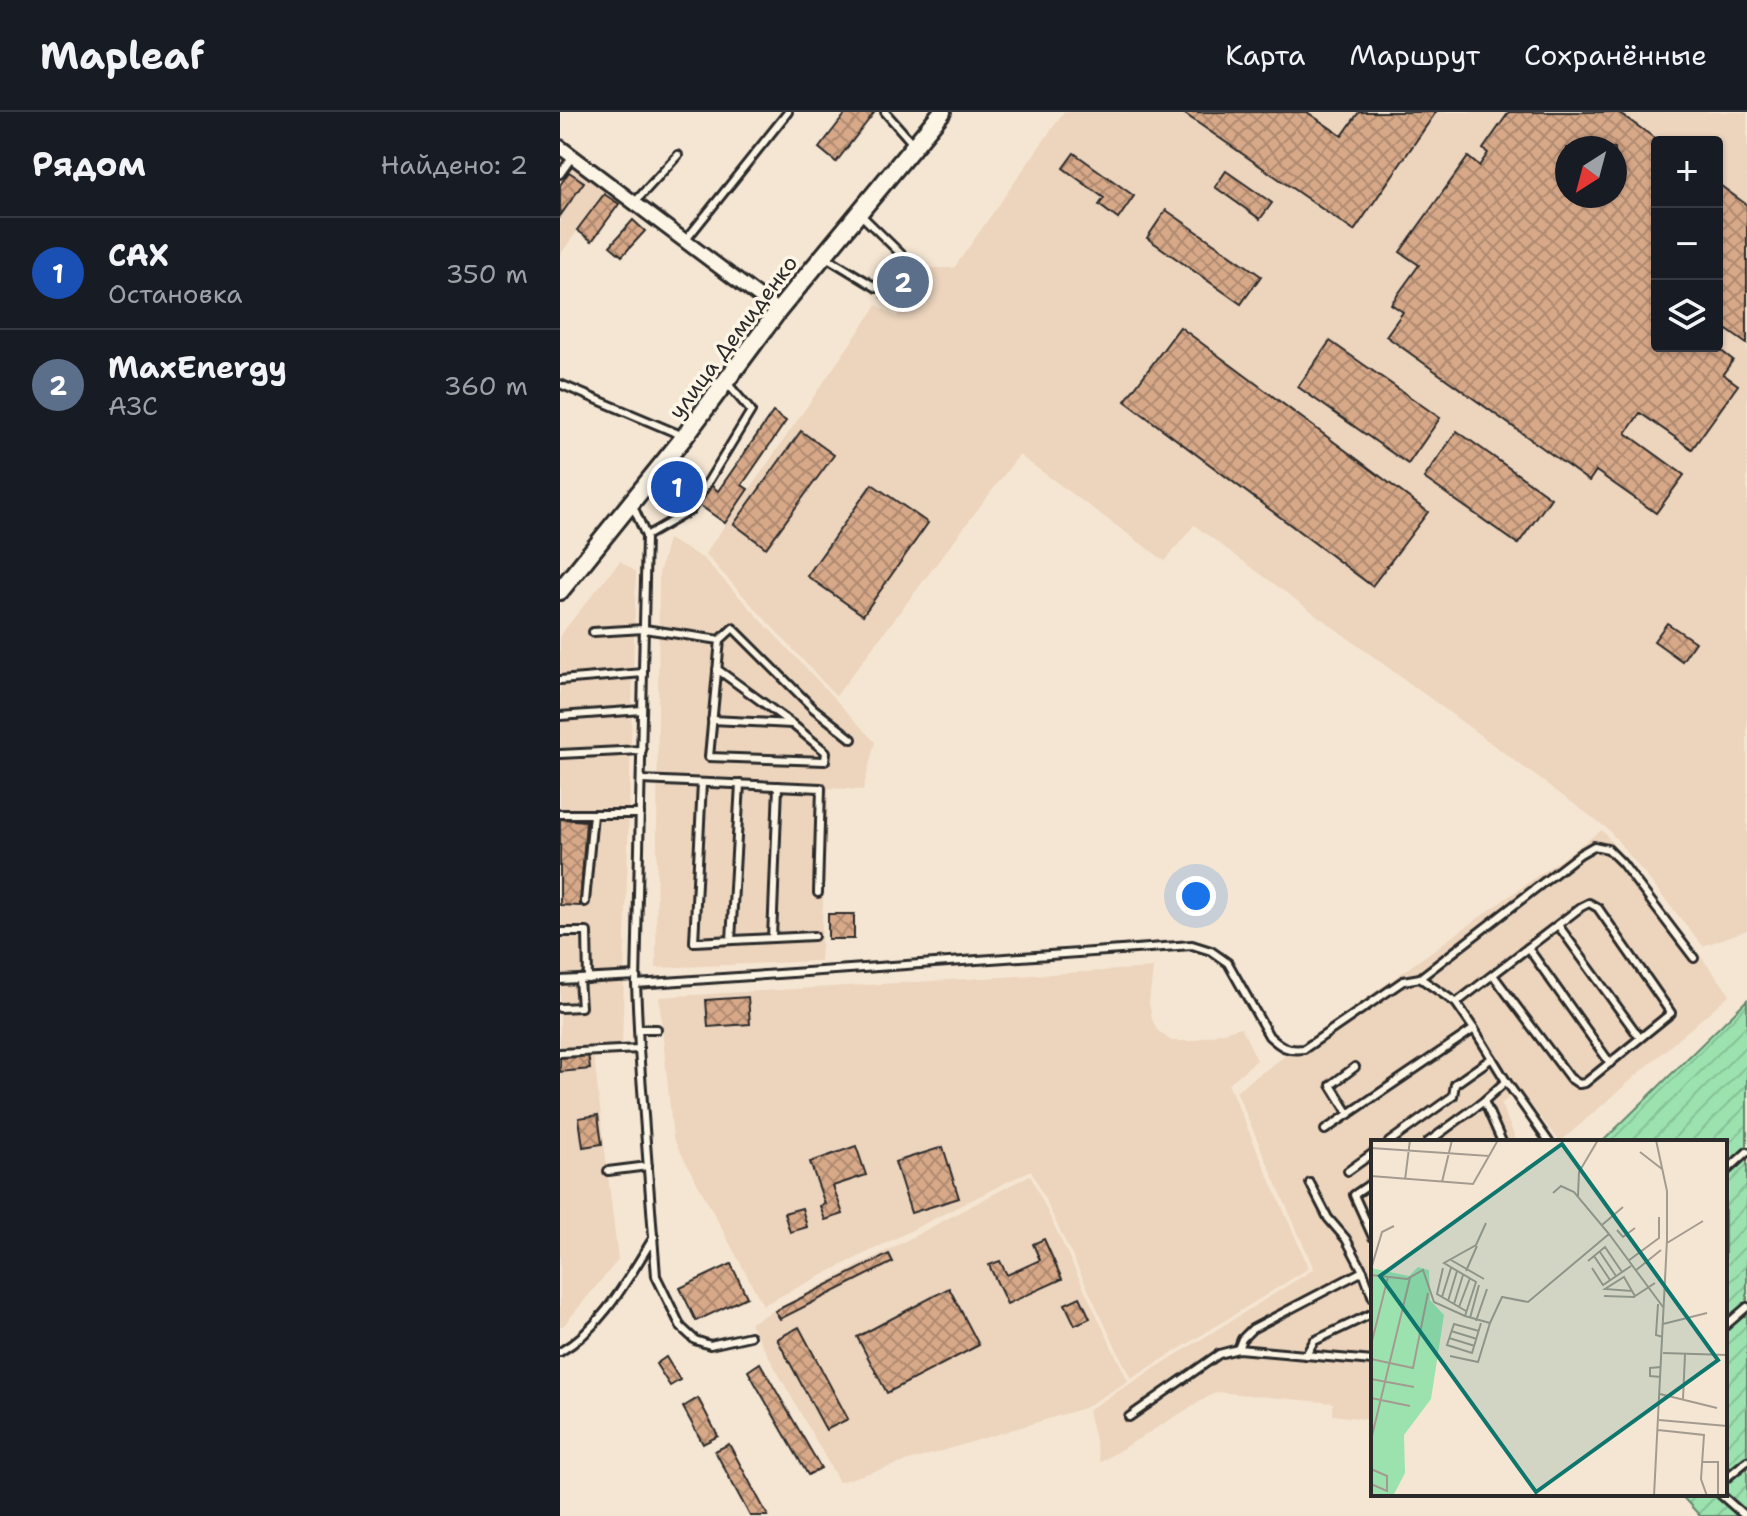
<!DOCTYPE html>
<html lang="ru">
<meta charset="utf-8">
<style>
:root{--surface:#171b24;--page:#20242c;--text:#f1f3f6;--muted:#9ea1a6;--line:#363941;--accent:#0f766e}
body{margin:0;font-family:"Shantell Sans",sans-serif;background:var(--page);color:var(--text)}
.controls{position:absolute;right:24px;top:24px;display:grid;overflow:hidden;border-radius:8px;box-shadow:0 2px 6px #0004}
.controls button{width:72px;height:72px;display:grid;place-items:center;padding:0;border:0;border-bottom:2px solid var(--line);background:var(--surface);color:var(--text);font:40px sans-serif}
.compass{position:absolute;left:995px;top:24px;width:72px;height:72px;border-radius:50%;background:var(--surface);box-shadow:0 2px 6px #0004;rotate:216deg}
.you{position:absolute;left:636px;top:784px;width:28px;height:28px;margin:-20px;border:6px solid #fff;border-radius:50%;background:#1a73e8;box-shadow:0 0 0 12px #1a73e833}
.badge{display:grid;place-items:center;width:52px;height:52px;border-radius:50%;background:var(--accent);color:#fff;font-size:26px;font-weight:700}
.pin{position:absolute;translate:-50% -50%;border:4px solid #fff;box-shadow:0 2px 8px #0006}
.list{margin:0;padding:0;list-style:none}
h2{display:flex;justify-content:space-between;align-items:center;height:104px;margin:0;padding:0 32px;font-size:34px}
h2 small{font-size:26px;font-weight:400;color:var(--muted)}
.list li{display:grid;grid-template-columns:52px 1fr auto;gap:24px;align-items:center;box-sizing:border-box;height:112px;padding:0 32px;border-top:2px solid var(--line)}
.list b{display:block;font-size:30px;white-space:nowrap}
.list p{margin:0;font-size:26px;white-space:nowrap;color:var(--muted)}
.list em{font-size:26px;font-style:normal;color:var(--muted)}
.icon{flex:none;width:44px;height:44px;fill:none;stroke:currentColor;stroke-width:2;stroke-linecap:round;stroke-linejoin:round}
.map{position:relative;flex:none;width:1187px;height:1404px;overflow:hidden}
header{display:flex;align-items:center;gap:48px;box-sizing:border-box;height:112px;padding:0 40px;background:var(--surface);border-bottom:2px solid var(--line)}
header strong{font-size:38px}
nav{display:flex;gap:44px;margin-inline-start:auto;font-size:28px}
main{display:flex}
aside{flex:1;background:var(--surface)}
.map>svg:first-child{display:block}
</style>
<header>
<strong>Mapleaf</strong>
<nav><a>Карта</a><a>Маршрут</a><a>Сохранённые</a></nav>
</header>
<main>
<aside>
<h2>Рядом<small>Найдено: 2</small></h2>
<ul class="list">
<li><span class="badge" style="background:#1a4fb4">1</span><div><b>САХ</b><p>Остановка</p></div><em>350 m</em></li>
<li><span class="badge" style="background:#5c6f8a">2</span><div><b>MaxEnergy</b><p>АЗС</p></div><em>360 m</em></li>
</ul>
</aside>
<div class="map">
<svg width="1187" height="1404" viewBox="0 0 1187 1404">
<defs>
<pattern id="garden-furrows" width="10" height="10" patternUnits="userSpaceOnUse" patternTransform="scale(2)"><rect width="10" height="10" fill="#9be2af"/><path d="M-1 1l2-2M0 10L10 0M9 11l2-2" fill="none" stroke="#86c297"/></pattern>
<pattern id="building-cross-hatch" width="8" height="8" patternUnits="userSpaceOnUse" patternTransform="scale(2)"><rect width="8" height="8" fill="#d8a989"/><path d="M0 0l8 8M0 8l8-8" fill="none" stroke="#af8a70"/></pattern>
</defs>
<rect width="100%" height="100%" fill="#f5e6d3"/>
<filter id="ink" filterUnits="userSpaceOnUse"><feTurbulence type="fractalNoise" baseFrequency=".0125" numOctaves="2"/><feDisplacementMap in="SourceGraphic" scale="16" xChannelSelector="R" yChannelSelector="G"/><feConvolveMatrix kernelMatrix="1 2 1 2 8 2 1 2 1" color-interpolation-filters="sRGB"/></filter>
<g filter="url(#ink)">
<g fill="#ecd4bd" fill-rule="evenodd">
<path d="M504 0H1187V818L1143 834 1048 717 634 413 605 449 459 343 276 584 145 442 317 193 336 205 372 156H394ZM1097 30H1157V234H1097ZM1007 36H1055V84H1007Z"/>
<path d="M0 45 46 79 0 143Z"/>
<path d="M108 427 144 447 315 630 303 678 269 676 260 849 96 856 99 462Z"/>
<path d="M60 449 76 460 62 932 0 935V523Z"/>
<path d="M1042 718 1170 882 1000 1030 959 978 941 992 957 1030H813V1308L773 1303V1291L656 1280 540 1350 528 1298 754 1157 676 979Z"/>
<path d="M593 856 589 891 592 907 597 918 611 929H631L681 915 697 948 668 972 749 1156 571 1267 471 1058 203 1193 113 1026 99 885Z"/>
<path d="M34 946 58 1148 4 1213 0 1215V949Z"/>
<path d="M470 1063 568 1269 524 1296 279 1370 190 1211Z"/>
</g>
<path fill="url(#garden-furrows)" stroke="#63866d" stroke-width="2" d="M1187 888V1404H1140L1120 1382H1165V1030H1042Z"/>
<g fill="url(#building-cross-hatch)" stroke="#2b2b2b" stroke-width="2" fill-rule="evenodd">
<path d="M287 0 314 1 276 50 259 36Z"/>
<path d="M622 0H747L782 24 799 0H876L794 119Z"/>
<path d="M949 0H1058L1100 30H1097V234H1155L1173 248 1163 262 1178 273 1132 337 1080 301 1066 321 1124 363 1096 401 1036 359 1029 369 826 224 843 200 831 192 859 153 840 140 908 45 919 54 928 41 923 37ZM1007 36H1055V84H1007Z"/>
<path d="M514 41 574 84 558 107 539 93 544 86 503 56Z"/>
<path d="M666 59 712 91 700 107 655 75Z"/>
<path d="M9 60 24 70 0 104V73Z"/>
<path d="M1157 71 1187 93V232L1167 218 1157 231Z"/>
<path d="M44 82 59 92 32 129 17 118Z"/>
<path d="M606 98 701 164 681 192 587 126Z"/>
<path d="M73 108 85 119 62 144 50 134Z"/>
<path d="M351 144 365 155 336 196 321 185Z"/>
<path d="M620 215 868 400 812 474 565 289Z"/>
<path d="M770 229 880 306 848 352 738 275Z"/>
<path d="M213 300 226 309 182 373 188 377 165 411 138 392 151 373 158 379Z"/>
<path d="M241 319 274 343 206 436 174 412Z"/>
<path d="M897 319 991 386 958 432 864 366Z"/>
<path d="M312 372 368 411 303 503 247 464Z"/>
<path d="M1107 511 1135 530 1122 549 1094 529Z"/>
<path d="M0 707 26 709 20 794 0 793Z"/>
<rect x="268" y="802" width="26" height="25"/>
<path d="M188 885 190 912 148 915 146 888Z"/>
<path d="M28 941 30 957 0 960V943Z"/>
<path d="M38 1003 42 1032 23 1035 19 1006Z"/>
<path d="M296 1034 306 1063 273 1074 283 1102 265 1108 260 1094 265 1092 250 1050Z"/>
<path d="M383 1035 399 1086 351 1101 335 1050Z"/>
<path d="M242 1096 247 1115 230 1120 224 1101Z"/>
<path d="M484 1127 502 1167 447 1192 429 1153 440 1149 447 1163 480 1148 473 1132Z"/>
<path d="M329 1142 333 1150 220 1207 215 1199Z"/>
<path d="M171 1152 187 1185 136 1209 120 1176Z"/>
<path d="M389 1176 419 1233 327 1281 297 1225Z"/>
<path d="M520 1185 530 1206 515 1213 505 1192Z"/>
<path d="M239 1215 288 1307 266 1318 217 1227Z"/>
<path d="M106 1245 120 1268 110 1274 96 1252Z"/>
<path d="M200 1251 261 1356 248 1363 188 1259Z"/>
<path d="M138 1286 158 1324 143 1332 123 1295Z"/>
<path d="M169 1332 208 1404H190L155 1339Z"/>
</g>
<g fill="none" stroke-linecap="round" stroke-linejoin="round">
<g stroke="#2b2b2b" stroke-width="12">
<g id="service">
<path d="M325 0 354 33"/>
<path d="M0 62 13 44"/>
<path d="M74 91 118 43"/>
<path d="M125 129 228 0"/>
<path d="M266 145 317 176 342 143 299 101"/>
<path d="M0 272 121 323"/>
<path d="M73 394 86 424 76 872 632 833 651 839 668 851 709 924C721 935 727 939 744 937L843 869 860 866 896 891 914 917 946 969 924 989 868 1030"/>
<path d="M86 424 131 398 191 299 167 271"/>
<path d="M33 520 84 517 160 528 149 645 265 649 266 640 232 612 157 557"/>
<path d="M160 528 173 516 253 596 292 627"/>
<path d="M0 568 83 561"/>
<path d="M0 604 82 598"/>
<path d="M152 608 232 612"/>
<path d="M0 642 82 638"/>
<path d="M81 668 261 676 258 781"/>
<path d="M142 671 134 830 254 824"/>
<path d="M0 702H80"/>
<path d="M25 790 33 702"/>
<path d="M998 813 1080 926"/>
<path d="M0 820H27L28 867"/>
<path d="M212 826 218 674"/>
<path d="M171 828 180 672"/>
<path d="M968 836 1050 951"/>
<path d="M860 866 1020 742 1034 734 1048 737 1062 751 1134 846"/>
<path d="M0 868 76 864"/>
<path d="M76 872 79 937 96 1164 121 1215 135 1228 150 1233 190 1224"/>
<path d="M896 891 1021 795 1029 791 1038 796 1111 901 1025 971 1019 972 1010 966 933 863"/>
<path d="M0 896 21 895 19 867"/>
<path d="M79 917H97"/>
<path d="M0 941 79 937"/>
<path d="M946 969 989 1030"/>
<path d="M924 989 942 1030"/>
<path d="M789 1002 771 973 795 955"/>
<path d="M765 1018 914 917"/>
<path d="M829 1030 893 984 895 972 932 946"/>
<path d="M48 1059 88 1054"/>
<path d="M788 1059 813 1041"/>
<path d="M1165 1060 1187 1040"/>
<path d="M813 1070 794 1083 813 1125"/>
<path d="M750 1071 768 1106 786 1127 803 1159 813 1186"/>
<path d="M1165 1214 1187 1195"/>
<path d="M678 1237 682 1227 692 1217 803 1159"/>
<path d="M0 1240C43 1215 68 1166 94 1125"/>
<path d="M746 1243 754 1229 813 1201"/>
<path d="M569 1305 659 1242 678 1237 813 1249"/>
<path d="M1165 1367 1187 1349"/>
<path d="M1160 1382 1185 1404"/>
</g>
</g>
<g stroke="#2b2b2b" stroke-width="18">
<path id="minor" d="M0 35 218 199"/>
</g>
<g stroke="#2b2b2b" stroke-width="22">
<path id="secondary" d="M0 479 125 324 218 199 382 0"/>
</g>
<use href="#service" stroke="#fcf5e5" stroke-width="6"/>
<use href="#minor" stroke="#fcf5e5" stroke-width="12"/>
<use href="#secondary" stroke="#fcf5e5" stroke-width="16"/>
</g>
</g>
<g text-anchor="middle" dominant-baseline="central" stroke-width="7" stroke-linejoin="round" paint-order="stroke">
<g font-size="22" fill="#2b2b2b" stroke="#fcf5e5">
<text transform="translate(173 225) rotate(-53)">улица Демиденко</text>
</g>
</g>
<g transform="translate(811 1028)">
<rect width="356" height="356" fill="#f5e6d3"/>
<path d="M47 127 58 130 59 160 73 175 60 259 33 295 34 333 22 356H0V128L38 136Z" fill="#9be2af"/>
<path fill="none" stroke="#a49b90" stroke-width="2" d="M0 8 118 16 127 0M269 12 291 29M0 36 102 44 118 16M34 40 39 0M71 42 81 0M182 53 190 46 203 52 238 94M207 56 208 32 227 0M115 83 105 105 73 123 105 142 94 176 119 183 131 157 157 162 238 94 292 167M231 85 252 67M246 90 252 97 264 88M296 103 332 81M229 112 245 136M223 116 239 140M80 120 113 139M217 121 234 107 251 132M257 121 288 98V77M72 128 66 154 95 171M221 128 232 145 260 126M0 129 11 92 23 86M95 131 106 106M264 131 290 110M0 135 36 139 52 130 63 162 94 176M261 151 234 149 253 137 261 151 264 156 284 143M233 156 264 157M71 157 80 128M77 161 86 131M83 164 92 135M287 164 285 195 292 197M88 167 99 138M99 178 108 145M105 181 116 149M292 184 336 173M80 191 106 199M108 191 83 184 76 205 101 213 110 183M78 198 104 206M0 205 17 137M292 213 356 215M79 216 107 222 119 183M0 219 42 228 57 153M290 227 279 228V236L290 237M0 239 43 247M289 254 346 268M0 258 39 266M312 259 314 214M288 280 356 286M287 290 333 295 330 339 336 356M0 300 39 138M332 322H347V356M0 329 16 336V351L0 344M283 356 296 100V51L285 0"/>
<path fill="#0f766e" fill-opacity="0.15" stroke="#0f766e" stroke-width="4" d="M191 4 347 220 165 352 9 136Z"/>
<rect width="356" height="356" fill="none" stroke="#2b2b2b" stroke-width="4"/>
</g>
</svg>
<div class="controls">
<button>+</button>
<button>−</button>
<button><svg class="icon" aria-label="layers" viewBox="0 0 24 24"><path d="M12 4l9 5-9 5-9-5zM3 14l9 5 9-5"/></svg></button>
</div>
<svg class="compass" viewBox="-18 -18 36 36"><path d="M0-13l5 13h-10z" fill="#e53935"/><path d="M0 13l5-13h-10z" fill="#9ea1a6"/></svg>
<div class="you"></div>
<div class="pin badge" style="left:117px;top:375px;background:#1a4fb4">1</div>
<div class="pin badge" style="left:343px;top:170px;background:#5c6f8a">2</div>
</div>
</main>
